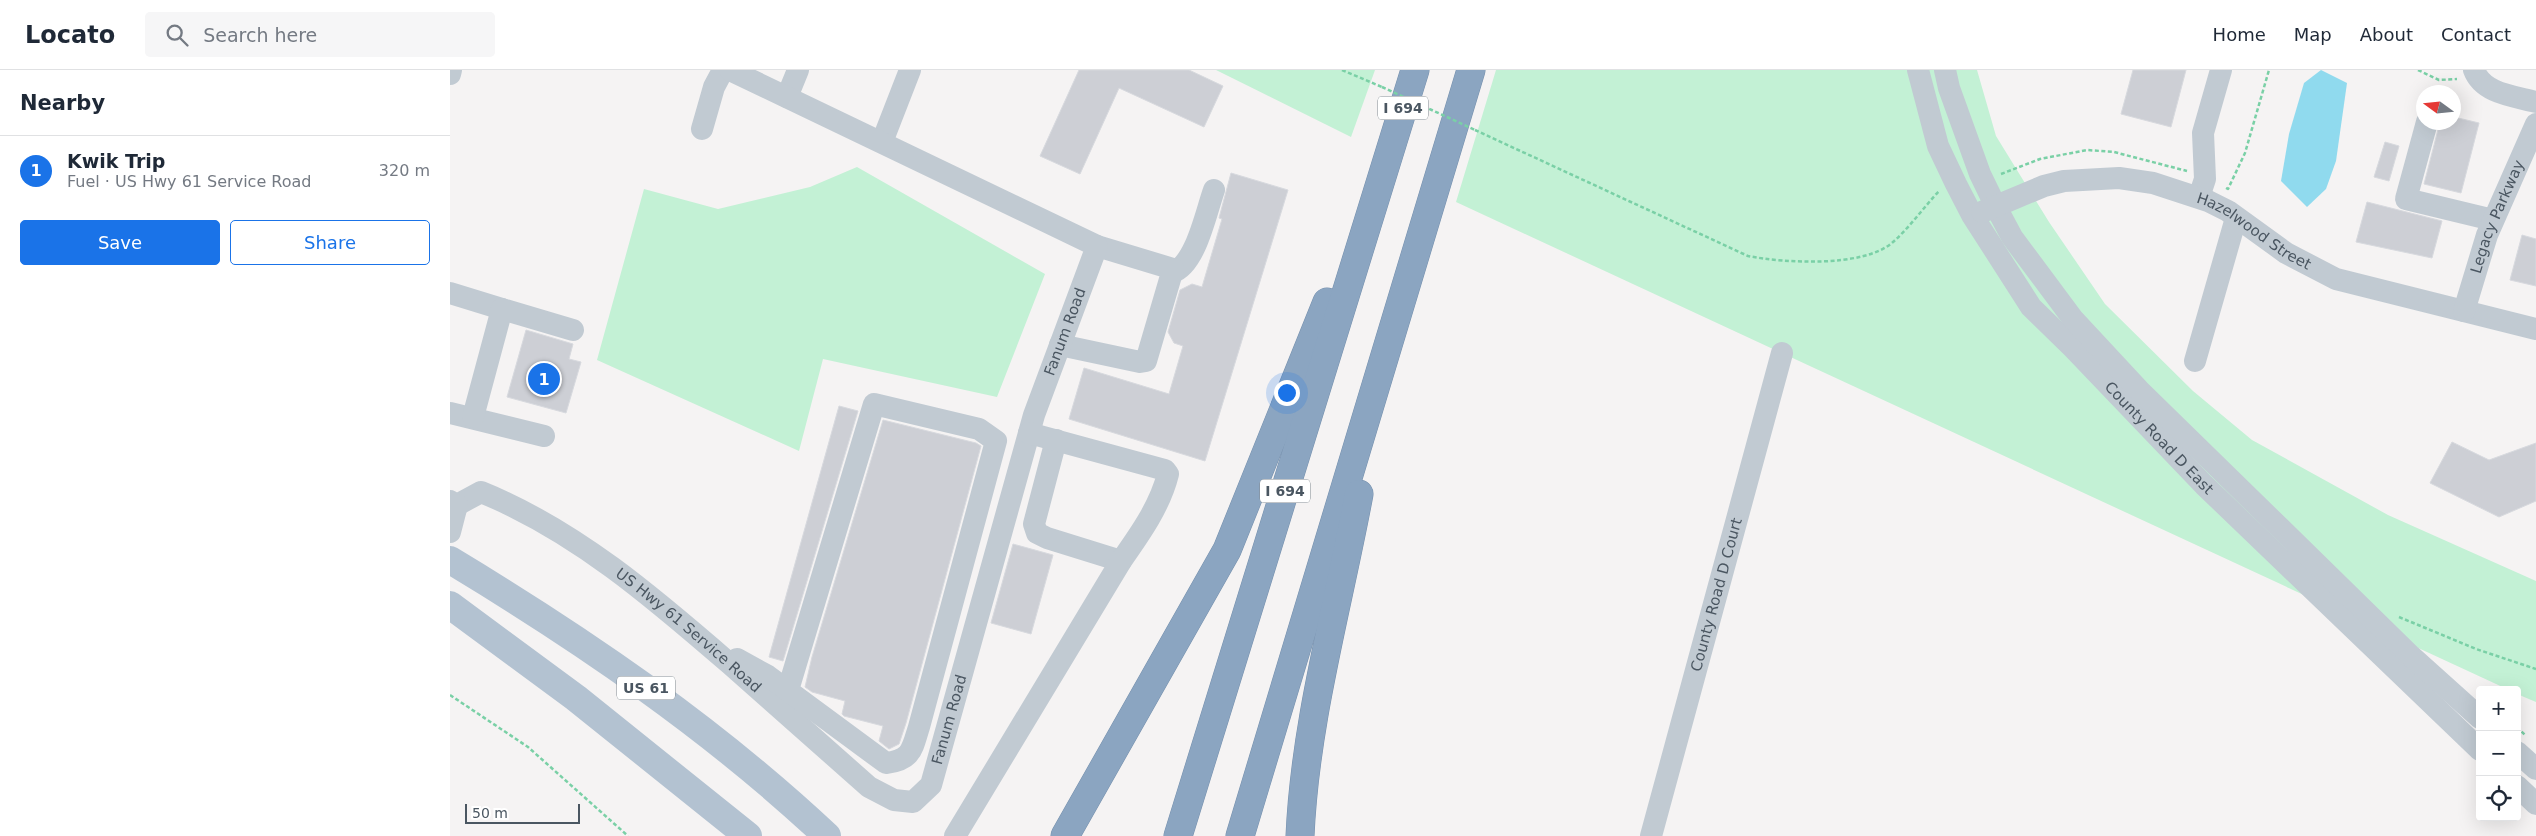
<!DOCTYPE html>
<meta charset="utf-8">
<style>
:root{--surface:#fff;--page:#f6f6f7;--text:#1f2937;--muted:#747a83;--line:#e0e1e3;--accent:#1a73e8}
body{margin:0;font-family:"DejaVu Sans",sans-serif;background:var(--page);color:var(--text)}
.controls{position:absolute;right:15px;bottom:15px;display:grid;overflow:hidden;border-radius:5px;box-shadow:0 5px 20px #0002}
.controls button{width:45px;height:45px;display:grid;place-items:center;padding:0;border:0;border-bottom:1px solid var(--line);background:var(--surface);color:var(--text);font:25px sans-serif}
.compass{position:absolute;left:1966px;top:15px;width:45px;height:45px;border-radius:50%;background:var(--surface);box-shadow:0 5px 20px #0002;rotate:285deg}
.scale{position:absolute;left:15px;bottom:12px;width:115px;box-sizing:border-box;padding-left:5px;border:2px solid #4a5661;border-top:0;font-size:14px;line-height:18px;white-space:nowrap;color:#4a5661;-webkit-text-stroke:4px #fff;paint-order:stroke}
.you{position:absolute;left:836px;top:322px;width:18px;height:18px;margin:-12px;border:4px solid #fff;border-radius:50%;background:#1a73e8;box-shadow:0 0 0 8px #1a73e833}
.badge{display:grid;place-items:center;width:32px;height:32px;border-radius:50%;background:var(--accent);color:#fff;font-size:16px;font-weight:700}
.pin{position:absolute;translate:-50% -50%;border:2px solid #fff;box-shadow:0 1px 5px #0006}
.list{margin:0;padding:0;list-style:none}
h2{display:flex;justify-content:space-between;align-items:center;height:65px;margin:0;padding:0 20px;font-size:21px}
h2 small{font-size:16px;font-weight:400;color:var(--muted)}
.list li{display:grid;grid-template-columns:32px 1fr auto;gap:15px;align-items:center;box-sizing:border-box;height:70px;padding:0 20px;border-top:1px solid var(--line)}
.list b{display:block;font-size:19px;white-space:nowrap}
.list p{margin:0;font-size:16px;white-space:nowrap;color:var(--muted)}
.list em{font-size:16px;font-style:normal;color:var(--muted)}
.actions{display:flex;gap:10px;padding:15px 20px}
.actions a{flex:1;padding:11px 0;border:1px solid var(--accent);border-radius:5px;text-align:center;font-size:18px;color:var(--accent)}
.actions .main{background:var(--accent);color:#fff}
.icon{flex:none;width:28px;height:28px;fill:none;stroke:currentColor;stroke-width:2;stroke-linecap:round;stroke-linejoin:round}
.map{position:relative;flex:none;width:2086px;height:766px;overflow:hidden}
header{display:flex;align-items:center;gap:30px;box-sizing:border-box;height:70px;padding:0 25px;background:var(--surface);border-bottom:1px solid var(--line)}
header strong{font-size:24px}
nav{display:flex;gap:28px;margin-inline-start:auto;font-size:18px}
.search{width:350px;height:45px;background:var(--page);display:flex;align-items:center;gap:12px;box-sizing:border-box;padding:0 18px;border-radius:5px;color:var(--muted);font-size:19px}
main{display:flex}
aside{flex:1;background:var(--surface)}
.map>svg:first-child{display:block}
</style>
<header>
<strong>Locato</strong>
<div class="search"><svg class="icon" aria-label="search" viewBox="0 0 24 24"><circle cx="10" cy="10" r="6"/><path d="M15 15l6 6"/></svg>Search here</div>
<nav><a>Home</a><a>Map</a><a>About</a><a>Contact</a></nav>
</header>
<main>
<aside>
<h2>Nearby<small></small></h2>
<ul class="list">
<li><span class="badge">1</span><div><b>Kwik Trip</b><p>Fuel · US Hwy 61 Service Road</p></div><em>320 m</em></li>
</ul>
<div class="actions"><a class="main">Save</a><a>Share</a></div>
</aside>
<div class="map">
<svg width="2086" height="766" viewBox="0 0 2086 766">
<rect width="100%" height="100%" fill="#f5f3f3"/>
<g fill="#c3f1d5">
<path d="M766 0H925L901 67Z"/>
<path d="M1046 0H1527L1546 66 1599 152 1655 234 1743 321 1802 370 1938 445 2086 511V632L2067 624V620H2059L1006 132Z"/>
<path d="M407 97 595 204 547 327 373 289 349 381 147 290 194 119 268 139 360 117Z"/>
</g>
<path fill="#90daee" d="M1871 0 1897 13 1886 91 1876 119 1857 137 1831 111 1839 64 1854 13Z"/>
<g fill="#cdcfd5" stroke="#d7d9de">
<path d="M629 0H739L773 16 754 57 669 18 630 104 590 86Z"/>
<path d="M1683 0H1736L1721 57 1671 44Z"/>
<path d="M2004 47 2029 53 2011 123 1974 114 1990 52H2004Z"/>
<path d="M1935 72 1949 76 1939 111 1924 107Z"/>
<path d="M781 103 838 120 755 391 619 349 634 298 719 324 733 276 724 273 718 262 730 220 742 214 752 217 772 149 769 148Z"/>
<path d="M1917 132 1992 151 1982 188 1906 172Z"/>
<path d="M2072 165 2086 169V216L2060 210Z"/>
<path d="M76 260 123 274 119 289 131 292 116 343 57 327Z"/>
<path d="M389 336 408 341 333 591 319 587Z"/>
<path d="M433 350 526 373 531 376 456 653 449 674 439 679 429 671 433 656 394 646 392 644 395 631 362 622 355 617 362 587Z"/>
<path d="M2002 372 2039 390 2086 373V431L2049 447 1980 413Z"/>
<path d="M563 474 603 485 581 564 541 553Z"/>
</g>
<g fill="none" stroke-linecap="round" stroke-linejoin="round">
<g stroke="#7690ad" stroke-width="29">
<g id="highway">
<path d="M615 766 777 480 877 232"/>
<path d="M728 766 965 0"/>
<path d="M790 766 1021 0"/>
<path d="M850 766C855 651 888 537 909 424"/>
</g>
</g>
<g stroke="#7ad0a6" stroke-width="2.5" stroke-dasharray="4 2.5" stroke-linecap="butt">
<path d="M892 0 932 17"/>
<path d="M1968 0 1989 10 2007 9"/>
<path d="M1025 60 1298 186C1334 193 1414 198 1443 172 1460 157 1474 137 1489 121"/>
<path d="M1551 104 1590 89 1637 80 1664 82 1737 101"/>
<path d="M1776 118 1778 119 1795 83 1819 0"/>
<path d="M1949 547 2026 579 2086 599"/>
<path d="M0 625 78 677 178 766"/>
<path d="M2067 657 2075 665"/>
</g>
<g stroke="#c1cad2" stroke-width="22">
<path id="s1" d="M1468 0 1488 76 1506 114 1522 145 1581 237 1623 278 1754 415 2030 680"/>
<path d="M1495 0 1499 18 1530 104 1546 137 1562 167 1623 249 1689 320 1961 586 2030 648"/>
<path d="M2024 0C2033 24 2064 26 2086 32"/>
<path d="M0 4 1 0"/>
<path d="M337 27 348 0"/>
<path d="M1977 52 1956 129 2043 150"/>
<path d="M252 59 264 17 273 0"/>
<path d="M432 72 460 0"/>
<path d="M1749 127 1755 109 1753 63 1771 0"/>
<path id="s2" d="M1532 142 1594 116 1614 111 1669 108 1703 113 1758 131 1778 141 1836 183 1886 209 2086 259"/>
<path d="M723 202C746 194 756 142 764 120"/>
<path d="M0 223 52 239"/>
<path id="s3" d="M2014 241 2037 165 2086 54"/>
<path d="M610 275 690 292 696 291 723 199 647 176"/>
<path d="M1745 291 1786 148"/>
<path d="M0 343 94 366"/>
<path d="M23 347 52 239 123 260"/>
<path d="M606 370 584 454 587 463 597 468 671 491"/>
<path id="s4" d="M0 431 7 435 31 422C125 460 204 528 280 594 326 635 373 676 419 717L444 730 463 732 481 715 584 345 647 176 280 0"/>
<path d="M0 462 7 435"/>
<path d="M287 589 318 606 436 693C462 690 462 679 469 657L546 371 529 359 424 334 338 620"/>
<path d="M2067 682 2086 699"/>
<path d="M2067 716 2086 734"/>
<path d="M505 766 671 491C690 464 710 436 718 404L715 400 579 363"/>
<path id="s5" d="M1201 766 1332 283"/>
</g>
<g stroke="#b3c2d1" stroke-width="28">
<path d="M0 490C133 570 263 659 377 766"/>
<path d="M0 535 126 628 298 766"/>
</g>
<use href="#highway" stroke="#8ba5c1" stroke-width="28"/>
<path stroke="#7ad0a6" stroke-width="2.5" stroke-dasharray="4 2.5" stroke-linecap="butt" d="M932 17 1025 60"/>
</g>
<g text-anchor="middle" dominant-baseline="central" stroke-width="4.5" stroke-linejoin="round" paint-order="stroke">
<g fill="#fff" stroke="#808990" stroke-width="1">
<rect x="928" y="26.5" width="50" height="23" rx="4"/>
<rect x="810" y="409.5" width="50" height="23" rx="4"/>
<rect x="167" y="606.5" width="58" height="23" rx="4"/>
</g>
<g font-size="14" font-weight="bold" fill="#4a5661">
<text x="953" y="38">I 694</text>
<text x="835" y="421">I 694</text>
<text x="196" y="618">US 61</text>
</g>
<g font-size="15" fill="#4a5661" stroke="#fff">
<text stroke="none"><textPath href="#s3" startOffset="100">Legacy Parkway</textPath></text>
<text stroke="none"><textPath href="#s2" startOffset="290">Hazelwood Street</textPath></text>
<text stroke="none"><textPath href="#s4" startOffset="1070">Fanum Road</textPath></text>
<text stroke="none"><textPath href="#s1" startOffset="448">County Road D East</textPath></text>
<text stroke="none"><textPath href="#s5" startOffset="250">County Road D Court</textPath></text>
<text stroke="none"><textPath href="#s4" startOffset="286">US Hwy 61 Service Road</textPath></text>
<text stroke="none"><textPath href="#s4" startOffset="665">Fanum Road</textPath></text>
</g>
</g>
</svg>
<div class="controls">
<button>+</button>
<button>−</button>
<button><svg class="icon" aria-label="locate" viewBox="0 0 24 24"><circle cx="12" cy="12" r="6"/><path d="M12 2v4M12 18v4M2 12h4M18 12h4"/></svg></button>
</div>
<svg class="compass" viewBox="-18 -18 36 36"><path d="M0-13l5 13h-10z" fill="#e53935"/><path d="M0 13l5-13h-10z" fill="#747a83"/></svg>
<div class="scale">50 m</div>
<div class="you"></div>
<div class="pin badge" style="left:94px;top:309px">1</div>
</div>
</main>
